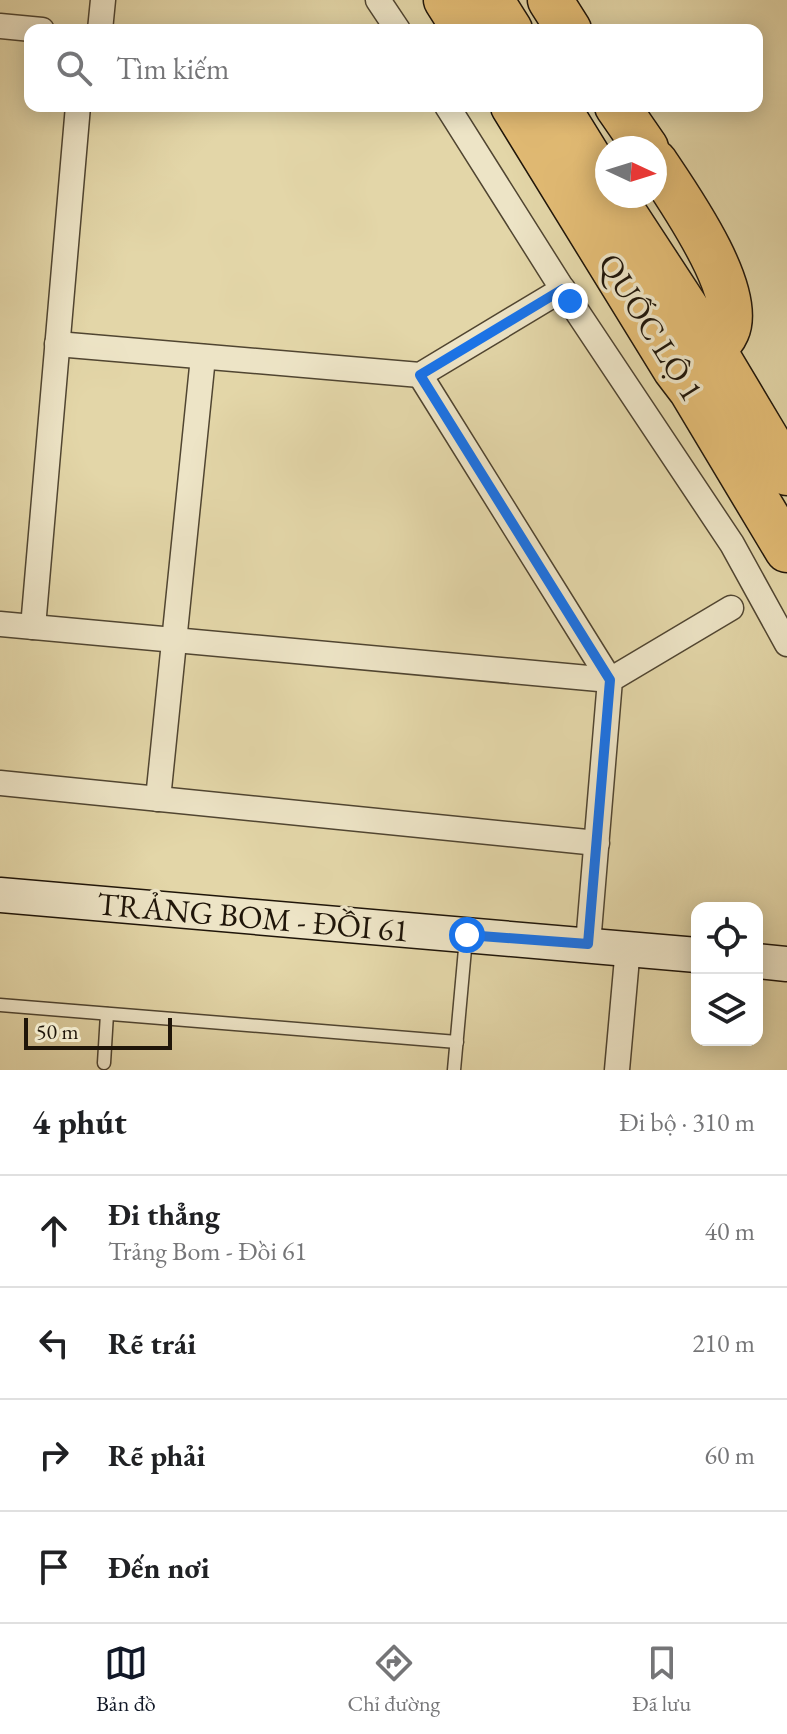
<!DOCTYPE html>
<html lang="vi">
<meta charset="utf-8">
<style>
:root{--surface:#fff;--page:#f2f2f2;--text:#202124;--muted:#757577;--line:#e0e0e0;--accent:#111827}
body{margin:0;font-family:"EB Garamond",serif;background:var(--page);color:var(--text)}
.controls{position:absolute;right:24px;bottom:24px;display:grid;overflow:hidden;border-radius:16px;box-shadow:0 4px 20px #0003}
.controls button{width:72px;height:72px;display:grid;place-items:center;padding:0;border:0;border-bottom:2px solid var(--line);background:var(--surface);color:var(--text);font:40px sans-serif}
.compass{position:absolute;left:595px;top:136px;width:72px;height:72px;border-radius:50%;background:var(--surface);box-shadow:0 4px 20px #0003;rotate:94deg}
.scale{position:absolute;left:24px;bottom:20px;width:148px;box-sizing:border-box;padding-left:8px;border:4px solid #1f1509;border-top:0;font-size:22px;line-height:28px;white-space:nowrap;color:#1f1509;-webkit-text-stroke:6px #ede4c6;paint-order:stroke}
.stop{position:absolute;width:24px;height:24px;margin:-18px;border:6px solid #1a73e8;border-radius:50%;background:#fff}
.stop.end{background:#1a73e8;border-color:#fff;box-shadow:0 2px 8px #0008}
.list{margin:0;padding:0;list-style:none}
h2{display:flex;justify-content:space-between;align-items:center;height:104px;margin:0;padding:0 32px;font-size:34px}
h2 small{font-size:26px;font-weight:400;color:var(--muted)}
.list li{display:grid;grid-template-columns:52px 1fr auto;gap:24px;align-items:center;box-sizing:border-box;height:112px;padding:0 32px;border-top:2px solid var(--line)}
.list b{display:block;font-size:30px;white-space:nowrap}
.list p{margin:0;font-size:26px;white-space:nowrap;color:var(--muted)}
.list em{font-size:26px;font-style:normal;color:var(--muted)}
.icon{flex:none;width:44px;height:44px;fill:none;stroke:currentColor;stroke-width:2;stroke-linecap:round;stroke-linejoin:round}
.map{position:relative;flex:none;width:787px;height:1070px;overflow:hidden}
.search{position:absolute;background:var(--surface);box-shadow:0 4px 20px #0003;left:24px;right:24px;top:24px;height:88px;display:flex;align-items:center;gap:20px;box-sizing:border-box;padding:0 28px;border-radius:16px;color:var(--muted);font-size:30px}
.sheet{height:552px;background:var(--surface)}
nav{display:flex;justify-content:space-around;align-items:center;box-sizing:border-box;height:112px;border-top:2px solid var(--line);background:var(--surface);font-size:22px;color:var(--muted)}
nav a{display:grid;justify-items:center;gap:4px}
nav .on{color:var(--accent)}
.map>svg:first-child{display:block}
</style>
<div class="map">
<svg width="787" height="1070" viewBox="0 0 787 1070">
<rect width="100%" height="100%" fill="#e3d6a8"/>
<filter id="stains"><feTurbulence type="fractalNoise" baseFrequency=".0025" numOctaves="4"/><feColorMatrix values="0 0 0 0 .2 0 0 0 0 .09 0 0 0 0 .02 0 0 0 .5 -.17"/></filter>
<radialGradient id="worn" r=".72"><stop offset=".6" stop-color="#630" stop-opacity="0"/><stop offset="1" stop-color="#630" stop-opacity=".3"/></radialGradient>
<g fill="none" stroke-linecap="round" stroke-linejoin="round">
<g stroke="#504531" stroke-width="15">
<g id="lane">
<path d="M0 1005 457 1042"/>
<path d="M104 1063 107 1014"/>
<path d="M454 1070 466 938"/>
</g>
</g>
<g stroke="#504531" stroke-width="27">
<g id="street">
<path d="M378 0 398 30"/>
<path d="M0 26 42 30"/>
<path d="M100 30 103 0"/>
<path d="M447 106 570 301 732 544 787 644"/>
<path d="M57 344 420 375 563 289"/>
<path d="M420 375 610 680"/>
<path d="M0 624 610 680"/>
<path d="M33 627 78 106"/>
<path d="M0 783 597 843"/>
<path d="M158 799 203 357"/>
<path d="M588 944 610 680 731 608"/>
<path d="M617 1070 628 947"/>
</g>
</g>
<g stroke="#1f1509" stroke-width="37">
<g id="secondary">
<path d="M0 895 697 955"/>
<path d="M757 961 787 964"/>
</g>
</g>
<g stroke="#1f1509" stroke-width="47">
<g id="highway">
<path d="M446 0 465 30"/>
<path d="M491 0 510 30"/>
<path d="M550 0 569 30"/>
<path d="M513 106 675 369 691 390 787 550"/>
<path d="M557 106 607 187"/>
<path d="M617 106 646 148"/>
<path d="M655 162C677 195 745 291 727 331 721 345 708 352 695 359"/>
<path d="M613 196 713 349 787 473"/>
</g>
</g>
<use href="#lane" stroke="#ede4c6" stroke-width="12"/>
<use href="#street" stroke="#ede4c6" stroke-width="24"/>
<use href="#secondary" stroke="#ede4c6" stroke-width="34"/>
<use href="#highway" stroke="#e2bb74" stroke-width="44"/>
</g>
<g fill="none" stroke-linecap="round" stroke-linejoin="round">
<path stroke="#1a73e8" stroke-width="10" d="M467 935 588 944 610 680 420 375 563 289 570 301"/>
</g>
<g text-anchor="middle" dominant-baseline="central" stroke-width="7" stroke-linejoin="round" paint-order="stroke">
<g font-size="32" fill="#1f1509" stroke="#ede4c6">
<text transform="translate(651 327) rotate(58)">QUỐC LỘ 1</text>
<text transform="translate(253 917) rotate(5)">TRẢNG BOM - ĐỒI 61</text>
</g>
</g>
<rect width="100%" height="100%" filter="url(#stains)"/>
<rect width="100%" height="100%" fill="url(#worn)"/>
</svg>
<div class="controls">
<button><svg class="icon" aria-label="locate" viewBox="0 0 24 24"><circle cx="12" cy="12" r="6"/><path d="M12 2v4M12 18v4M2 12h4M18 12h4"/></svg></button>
<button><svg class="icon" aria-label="layers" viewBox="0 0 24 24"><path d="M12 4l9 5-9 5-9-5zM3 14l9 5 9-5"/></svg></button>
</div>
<svg class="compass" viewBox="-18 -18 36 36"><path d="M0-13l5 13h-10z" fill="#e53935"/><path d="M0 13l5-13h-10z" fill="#757577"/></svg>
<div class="scale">50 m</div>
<div class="stop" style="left:467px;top:935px"></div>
<div class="stop end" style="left:570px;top:301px"></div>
<div class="search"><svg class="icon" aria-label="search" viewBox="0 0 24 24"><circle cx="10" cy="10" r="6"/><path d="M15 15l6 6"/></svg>Tìm kiếm</div>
</div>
<section class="sheet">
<h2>4 phút<small>Đi bộ · 310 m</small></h2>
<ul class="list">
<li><svg class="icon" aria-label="ahead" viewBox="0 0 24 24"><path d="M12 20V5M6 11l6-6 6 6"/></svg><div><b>Đi thẳng</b><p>Trảng Bom - Đồi 61</p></div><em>40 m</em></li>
<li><svg class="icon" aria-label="left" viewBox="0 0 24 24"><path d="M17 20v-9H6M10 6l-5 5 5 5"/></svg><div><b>Rẽ trái</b></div><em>210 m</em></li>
<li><svg class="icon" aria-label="right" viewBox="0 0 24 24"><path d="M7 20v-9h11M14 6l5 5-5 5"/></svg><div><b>Rẽ phải</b></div><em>60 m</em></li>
<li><svg class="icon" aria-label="arrive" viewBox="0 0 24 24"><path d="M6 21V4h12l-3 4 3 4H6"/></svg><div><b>Đến nơi</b></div></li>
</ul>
</section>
<nav>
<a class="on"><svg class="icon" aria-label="map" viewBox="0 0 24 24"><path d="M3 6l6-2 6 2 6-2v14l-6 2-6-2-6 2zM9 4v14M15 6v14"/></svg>Bản đồ</a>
<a><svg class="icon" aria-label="directions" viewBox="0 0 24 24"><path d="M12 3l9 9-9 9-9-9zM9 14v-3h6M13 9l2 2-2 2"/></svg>Chỉ đường</a>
<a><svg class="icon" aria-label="saved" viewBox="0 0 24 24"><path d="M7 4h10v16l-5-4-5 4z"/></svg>Đã lưu</a>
</nav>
